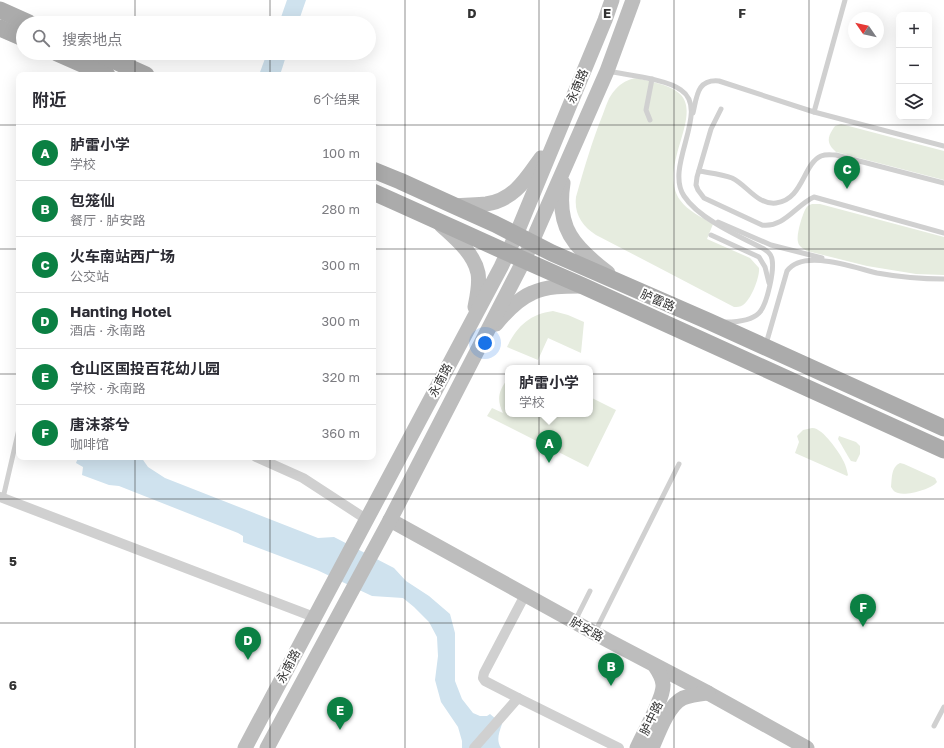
<!DOCTYPE html>
<html lang="zh">
<meta charset="utf-8">
<style>
:root{--surface:#fff;--page:#f2f2f3;--text:#2b2b33;--muted:#7c7c81;--line:#e1e1e2;--accent:#0b8043}
body{margin:0;font-family:"Golos Text","Noto Sans SC",sans-serif;background:var(--page);color:var(--text)}
.controls{position:absolute;right:12px;top:12px;display:grid;overflow:hidden;border-radius:8px;box-shadow:0 4px 16px #0002}
.controls button{width:36px;height:36px;display:grid;place-items:center;padding:0;border:0;border-bottom:1px solid var(--line);background:var(--surface);color:var(--text);font:20px sans-serif}
.compass{position:absolute;left:848px;top:12px;width:36px;height:36px;border-radius:50%;background:var(--surface);box-shadow:0 4px 16px #0002;rotate:304deg}
.you{position:absolute;left:485px;top:343px;width:14px;height:14px;margin:-10px;border:3px solid #fff;border-radius:50%;background:#1a73e8;box-shadow:0 0 0 6px #1a73e833}
.badge{display:grid;place-items:center;width:26px;height:26px;border-radius:50%;background:var(--accent);color:#fff;font-size:13px;font-weight:700}
.pin{position:absolute;translate:-50% -33px;filter:drop-shadow(0 1px 2px #0008)}
.pin::after{content:'';position:absolute;top:21px;width:14px;height:12px;background:inherit;clip-path:polygon(0 0,100% 0,50% 100%)}
.popup{position:absolute;left:505px;top:365px;width:88px;height:52px;box-sizing:border-box;display:grid;place-content:center;border-radius:8px;background:var(--surface);filter:drop-shadow(0 1px 3px #0005);font-size:13px;white-space:nowrap;color:var(--muted)}
.popup b{font-size:15px;color:var(--text)}
.popup::after{content:'';position:absolute;left:50%;top:100%;margin-left:-8px;border:8px solid transparent;border-top-color:var(--surface)}
.list{margin:0;padding:0;list-style:none}
h2{display:flex;justify-content:space-between;align-items:center;height:52px;margin:0;padding:0 16px;font-size:17px}
h2 small{font-size:13px;font-weight:400;color:var(--muted)}
.list li{display:grid;grid-template-columns:26px 1fr auto;gap:12px;align-items:center;box-sizing:border-box;height:56px;padding:0 16px;border-top:1px solid var(--line)}
.list b{display:block;font-size:15px;white-space:nowrap}
.list p{margin:0;font-size:13px;white-space:nowrap;color:var(--muted)}
.list em{font-size:13px;font-style:normal;color:var(--muted)}
.icon{flex:none;width:22px;height:22px;fill:none;stroke:currentColor;stroke-width:2;stroke-linecap:round;stroke-linejoin:round}
.map{position:relative;flex:none;width:944px;height:748px;overflow:hidden}
.search{position:absolute;background:var(--surface);box-shadow:0 4px 16px #0002;left:16px;top:16px;width:360px;height:44px;display:flex;align-items:center;gap:10px;box-sizing:border-box;padding:0 14px;border-radius:22px;color:var(--muted);font-size:15px}
.panel{position:absolute;background:var(--surface);box-shadow:0 4px 16px #0002;left:16px;top:72px;width:360px;height:388px;border-radius:8px}
.map>svg:first-child{display:block}
</style>
<div class="map">
<svg width="944" height="748" viewBox="0 0 944 748">
<rect width="100%" height="100%" fill="#fff"/>
<g fill="#e6ecdf">
<path d="M637 78C650 82 669 84 680 94 703 116 657 168 680 200 688 211 701 217 713 224L707 239 750 258 759 268C760 277 751 300 743 305 740 307 737 307 734 307L648 262 596 235C582 226 574 214 576 197 584 169 592 141 603 114 606 106 609 96 615 90 621 83 628 79 637 78Z"/>
<path d="M841 124 944 151V180L836 152C826 143 827 137 835 126Z"/>
<path d="M812 204H820L944 237V275L916 274 867 266 807 251C803 248 799 247 798 242 796 235 802 216 805 210 807 206 809 205 812 204Z"/>
<path d="M553 311 568 315 584 322 581 353 548 338 538 360 507 347C517 326 530 314 553 311Z"/>
<path d="M508 378V414H590V397L616 410 588 467 487 416 492 408 503 413C496 398 499 391 508 378Z"/>
<path d="M812 428C822 427 840 453 844 462 846 466 847 471 848 475L847 476 795 453 799 442 797 436 803 430Z"/>
<path d="M839 436 856 442 860 446V454L856 462 851 461 849 458 838 439Z"/>
<path d="M900 463 904 464 935 478 937 482C932 489 907 496 898 493 894 492 893 490 891 487 892 478 891 467 900 463Z"/>
</g>
<g fill="#cfe2ee">
<path d="M287 0H306L298 23H279Z"/>
<path d="M267 53H287L280 75H259Z"/>
<path d="M81 457H141L148 467 165 478 318 538 334 537 394 568 406 581 429 596 450 614 455 633V681L462 699 473 713 480 716H487L490 714 502 724C499 733 496 740 501 748H462V741L458 727 441 702 435 680 438 656 437 637 429 622 414 607 403 598 372 596 317 570 243 542V536L238 533 119 486 109 485 82 475 83 467 76 463 78 458Z"/>
</g>
<g fill="none" stroke-linecap="round" stroke-linejoin="round">
<g stroke="#d0d0d0" stroke-width="5">
<path d="M608 71C627 75 667 79 681 90 711 110 664 166 684 196 699 219 740 237 764 249 767 251 770 253 771 256 776 266 767 305 759 313 751 321 736 322 726 322"/>
<path d="M721 109 711 129 697 177 696 185 698 190 704 198 762 225C784 228 796 205 814 197L944 233"/>
<path d="M814 112 845 0"/>
<path d="M693 113C697 96 697 79 719 81L814 112 944 146"/>
<path d="M650 120 646 110 652 79"/>
<path d="M699 171C710 173 722 174 732 178 747 185 757 205 776 203 803 200 803 164 821 156 826 154 831 155 836 155L944 183"/>
<path d="M718 222 771 245 822 258"/>
<path d="M711 235 759 257 765 267 769 283"/>
<path d="M766 344 787 271C803 248 855 268 877 273 899 277 922 279 944 279"/>
<path d="M3 498 19 429"/>
<path d="M575 621 590 591"/>
<path d="M595 632 679 464"/>
<path d="M934 726 944 707"/>
</g>
<g stroke="#d0d0d0" stroke-width="10">
<path d="M256 457 303 478 366 519"/>
<path d="M0 497 314 617"/>
<path d="M518 698 619 748"/>
<path d="M474 748 518 698 485 681 483 678 484 673 525 595"/>
</g>
<g stroke="#bdbdbd" stroke-width="15">
<path d="M563 183C556 228 574 247 608 273"/>
<path d="M455 206C465 205 476 205 486 204 514 200 526 179 541 158"/>
<path d="M441 225C455 238 474 253 478 273 480 284 477 297 475 307"/>
<path d="M496 324C505 313 518 299 532 293 547 286 565 286 581 286"/>
<path d="M390 520 609 641 708 693 807 748"/>
<path d="M245 748 501 267 516 235 605 20 612 0"/>
<path d="M267 748 390 520 524 260 607 71 633 0"/>
<path d="M637 748C643 734 664 698 663 685 663 678 659 672 655 666"/>
<path d="M652 748C658 734 668 705 683 698 691 695 700 694 708 693"/>
</g>
<g stroke="#ababab" stroke-width="17">
<path d="M0 10 29 23"/>
<path d="M0 28 23 38"/>
<path d="M57 53 107 75"/>
<path d="M97 53 146 75"/>
<path d="M373 170 400 181 455 206 495 224 552 253 708 321 944 428"/>
<path d="M373 192C443 223 513 256 583 286L944 450"/>
</g>
</g>
<path fill="none" stroke="#333" stroke-width="1" stroke-opacity="0.55" d="M135 0V23M270 0V23M405 0V748M539 0V748M674 0V748M809 0V748M135 53V75M270 53V75M0 125H19M373 125H944M0 249H19M373 249H944M0 374H19M373 374H944M135 457V748M270 457V748M0 499H944M0 623H944"/>
<g text-anchor="middle" dominant-baseline="central" stroke-width="4" stroke-linejoin="round" paint-order="stroke">
<g font-size="12" fill="#333" stroke="#fff">
<text transform="translate(577 86) rotate(-67)">永南路</text>
<text transform="translate(658 300) rotate(23)">胪雷路</text>
<text transform="translate(440 380) rotate(-62)">永南路</text>
<text transform="translate(587 629) rotate(29)">胪安路</text>
<text transform="translate(288 666) rotate(-62)">永南路</text>
<text transform="translate(651 718) rotate(-64)">胪中路</text>
</g>
</g>
<g font-size="13" text-anchor="middle" font-weight="bold" fill="#333" stroke="#fff" stroke-width="4" stroke-linejoin="round" paint-order="stroke">
<text x="472" y="18">D</text>
<text x="607" y="18">E</text>
<text x="742" y="18">F</text>
<text x="13" y="566">5</text>
<text x="13" y="690">6</text>
</g>
</svg>
<div class="controls">
<button>+</button>
<button>−</button>
<button><svg class="icon" aria-label="layers" viewBox="0 0 24 24"><path d="M12 4l9 5-9 5-9-5zM3 14l9 5 9-5"/></svg></button>
</div>
<svg class="compass" viewBox="-18 -18 36 36"><path d="M0-13l5 13h-10z" fill="#e53935"/><path d="M0 13l5-13h-10z" fill="#7c7c81"/></svg>
<div class="you"></div>
<div class="pin badge" style="left:549px;top:463px">A</div>
<div class="popup"><b>胪雷小学</b>学校</div>
<div class="pin badge" style="left:611px;top:686px">B</div>
<div class="pin badge" style="left:847px;top:189px">C</div>
<div class="pin badge" style="left:248px;top:660px">D</div>
<div class="pin badge" style="left:340px;top:730px">E</div>
<div class="pin badge" style="left:863px;top:627px">F</div>
<div class="search"><svg class="icon" aria-label="search" viewBox="0 0 24 24"><circle cx="10" cy="10" r="6"/><path d="M15 15l6 6"/></svg>搜索地点</div>
<section class="panel">
<h2>附近<small>6个结果</small></h2>
<ul class="list">
<li><span class="badge">A</span><div><b>胪雷小学</b><p>学校</p></div><em>100 m</em></li>
<li><span class="badge">B</span><div><b>包笼仙</b><p>餐厅 · 胪安路</p></div><em>280 m</em></li>
<li><span class="badge">C</span><div><b>火车南站西广场</b><p>公交站</p></div><em>300 m</em></li>
<li><span class="badge">D</span><div><b>Hanting Hotel</b><p>酒店 · 永南路</p></div><em>300 m</em></li>
<li><span class="badge">E</span><div><b>仓山区国投百花幼儿园</b><p>学校 · 永南路</p></div><em>320 m</em></li>
<li><span class="badge">F</span><div><b>唐沫茶兮</b><p>咖啡馆</p></div><em>360 m</em></li>
</ul>
</section>
</div>
